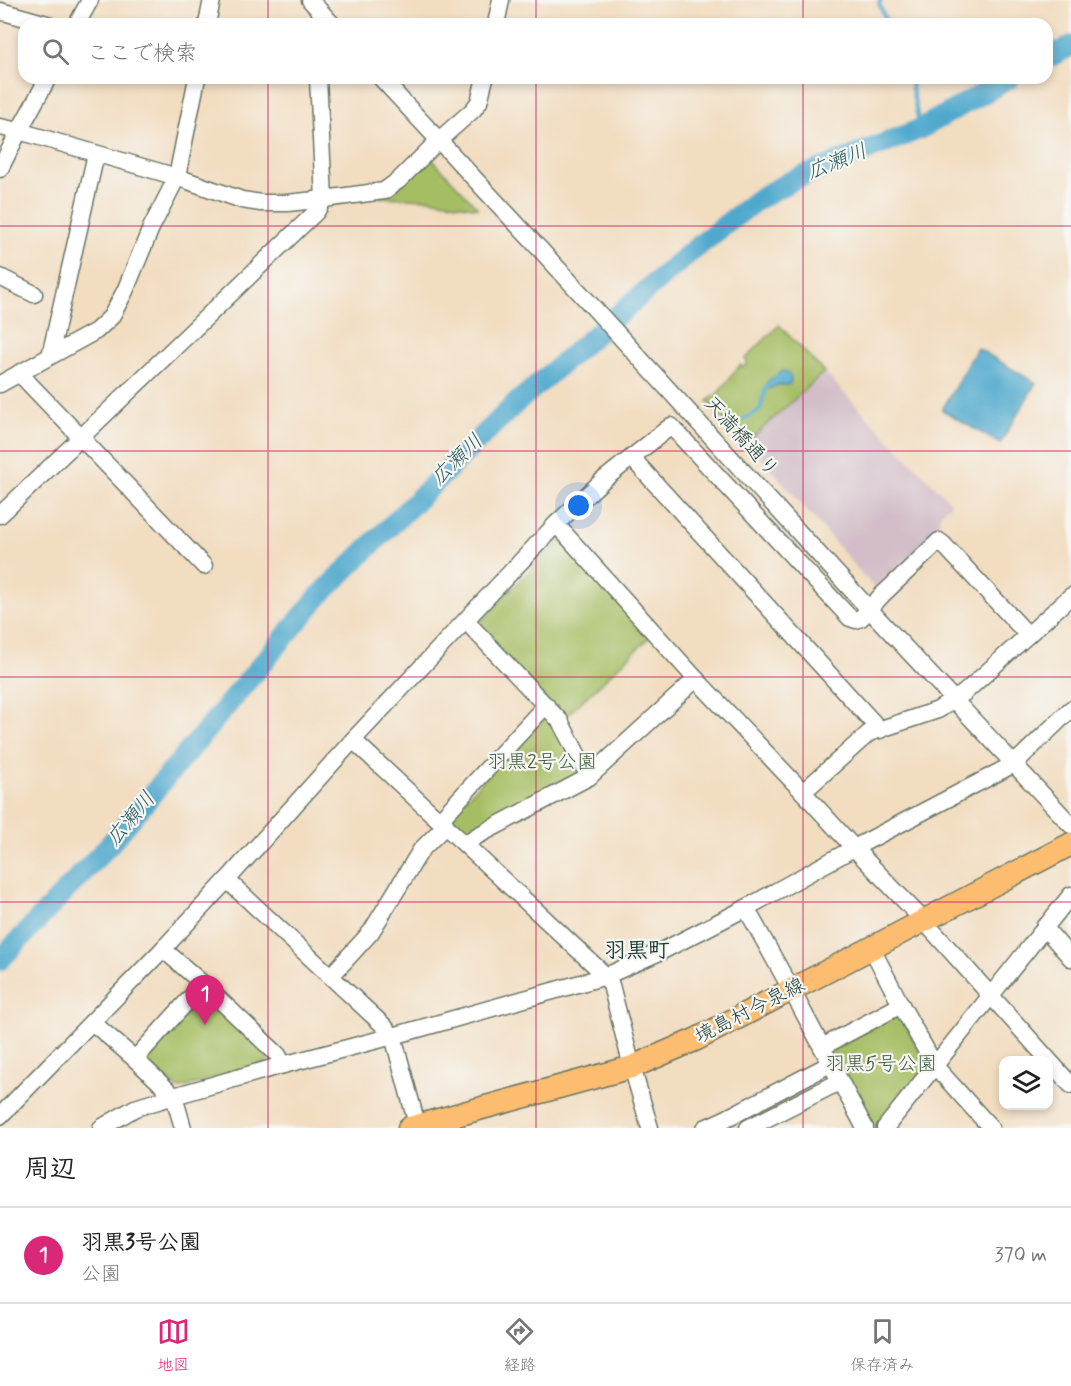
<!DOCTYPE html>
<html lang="ja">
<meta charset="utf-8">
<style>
:root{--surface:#fff;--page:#f6f6f6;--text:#222;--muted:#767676;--line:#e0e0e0;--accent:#db2777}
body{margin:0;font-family:Mynerve,"Klee One",sans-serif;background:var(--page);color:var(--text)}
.controls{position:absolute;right:18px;bottom:18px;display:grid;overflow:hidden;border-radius:12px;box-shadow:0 3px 9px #0003}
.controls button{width:54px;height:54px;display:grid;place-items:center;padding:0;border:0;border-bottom:2px solid var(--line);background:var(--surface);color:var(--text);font:30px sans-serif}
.you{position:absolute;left:579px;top:506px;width:21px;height:21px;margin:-15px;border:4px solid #fff;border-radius:50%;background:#1a73e8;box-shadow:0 0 0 9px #1a73e833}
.badge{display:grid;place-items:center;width:39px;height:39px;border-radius:50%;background:var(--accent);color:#fff;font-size:20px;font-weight:700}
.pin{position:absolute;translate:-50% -50px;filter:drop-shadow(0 2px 3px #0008)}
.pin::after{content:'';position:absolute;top:32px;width:21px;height:18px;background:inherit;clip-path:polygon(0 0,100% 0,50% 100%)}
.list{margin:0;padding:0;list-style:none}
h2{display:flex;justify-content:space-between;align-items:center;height:78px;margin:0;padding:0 24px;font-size:26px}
h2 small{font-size:20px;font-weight:400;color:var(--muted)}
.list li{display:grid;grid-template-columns:39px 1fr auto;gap:18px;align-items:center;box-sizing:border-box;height:96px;padding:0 24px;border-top:2px solid var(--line)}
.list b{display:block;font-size:22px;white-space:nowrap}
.list p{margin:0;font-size:20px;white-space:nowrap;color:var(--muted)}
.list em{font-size:20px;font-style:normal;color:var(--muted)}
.icon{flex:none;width:33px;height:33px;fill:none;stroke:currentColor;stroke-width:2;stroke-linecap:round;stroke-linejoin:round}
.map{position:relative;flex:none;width:1071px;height:1128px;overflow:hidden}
.search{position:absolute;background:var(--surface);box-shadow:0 3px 9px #0003;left:18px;right:18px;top:18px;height:66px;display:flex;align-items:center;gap:15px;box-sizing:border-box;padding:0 21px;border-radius:18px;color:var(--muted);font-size:22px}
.sheet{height:174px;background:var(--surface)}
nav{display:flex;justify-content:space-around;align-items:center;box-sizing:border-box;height:84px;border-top:2px solid var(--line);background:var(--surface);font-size:16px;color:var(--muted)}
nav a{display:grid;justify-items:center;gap:3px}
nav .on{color:var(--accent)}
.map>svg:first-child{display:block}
</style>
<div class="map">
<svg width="1071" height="1128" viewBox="0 0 1071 1128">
<rect width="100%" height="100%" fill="#f6f6f2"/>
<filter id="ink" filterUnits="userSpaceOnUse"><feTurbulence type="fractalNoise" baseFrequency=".0167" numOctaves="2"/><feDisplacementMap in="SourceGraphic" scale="12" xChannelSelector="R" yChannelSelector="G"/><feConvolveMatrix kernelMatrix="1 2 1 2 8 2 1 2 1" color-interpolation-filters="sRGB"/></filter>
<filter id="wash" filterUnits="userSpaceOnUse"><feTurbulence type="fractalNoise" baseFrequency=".008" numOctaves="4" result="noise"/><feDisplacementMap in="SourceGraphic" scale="24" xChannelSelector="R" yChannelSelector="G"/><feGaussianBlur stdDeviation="1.35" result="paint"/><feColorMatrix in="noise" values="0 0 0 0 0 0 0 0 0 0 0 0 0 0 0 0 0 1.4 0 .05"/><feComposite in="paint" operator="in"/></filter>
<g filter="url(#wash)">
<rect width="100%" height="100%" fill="#f2ddc1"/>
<path fill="#d2bdc8" d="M824 372 951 503 940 515 938 530 874 588 748 442Z"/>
<g fill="#a6be64" stroke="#627e4c" stroke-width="1.5">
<path d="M429 160 434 161 478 208 430 199 380 197Z"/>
<path d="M779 325 824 372 748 442 740 432 729 426 708 401 719 392 740 365 743 367 748 363 745 359Z"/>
<path d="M560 539 650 637 564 718 476 626Z"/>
<path d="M543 717 553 719 579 769 576 778 470 833 450 815Z"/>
<path d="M199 996H206L269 1054 268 1062 179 1089 145 1062 146 1055Z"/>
<path d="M899 1013 925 1062 924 1071 878 1128H870L832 1052 834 1045Z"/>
</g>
<g fill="#4fa9cd" stroke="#377380" stroke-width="1.5">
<path d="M977 348 1036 383 1000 444 942 410Z"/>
<path d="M785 371 791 376V381L789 385H778L768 389 766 388 767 382 781 372Z"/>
</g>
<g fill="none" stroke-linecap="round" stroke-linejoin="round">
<g stroke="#4fa9cd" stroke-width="4">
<path d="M881 0 879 4 886 20"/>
<path d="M910 78 920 129"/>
<path d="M744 419 760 410 766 388 769 385"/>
</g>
<g stroke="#4fa9cd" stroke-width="21">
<path d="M1047 58 1071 46"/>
<path d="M0 960 110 844 320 595 514 405 687 255 758 199 791 181 920 129 1010 78"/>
</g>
</g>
</g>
<g filter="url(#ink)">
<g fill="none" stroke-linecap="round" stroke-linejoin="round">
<g stroke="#697565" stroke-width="19">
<g id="minor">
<path d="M310 0 332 24"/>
<path d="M0 11 47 24"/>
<path d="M77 24 90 0"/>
<path d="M207 24 212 0"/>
<path d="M496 24 501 0"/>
<path d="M381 78 550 260 869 609 1071 825"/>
<path d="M0 127 19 131 177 177 242 200 261 203H288L324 199 384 191 399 180 439 140 473 110 479 102 485 78"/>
<path d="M0 169 19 131 48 78"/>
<path d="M0 277 34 294"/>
<path d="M50 356 96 154"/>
<path d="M19 373 204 566"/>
<path d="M0 384 96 331 111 317 125 291 151 228 177 177 197 78"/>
<path d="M632 458 880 730"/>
<path d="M0 515 316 212 324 199 318 78"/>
<path d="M556 524 696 679 803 792 854 848 923 920 1071 1085"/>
<path d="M466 621 560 721 589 777"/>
<path d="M353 740 606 976 611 985 632 1067 650 1128"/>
<path d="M803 792 869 733 938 710 964 693 1071 596"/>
<path d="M440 820 546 705"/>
<path d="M466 844 475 837 589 777 696 679"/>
<path d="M227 880 353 740 556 524 602 481 671 426 850 618 856 620 861 618 882 595 939 541 943 544 1028 635"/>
<path d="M746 908 791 989 865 1128"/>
<path d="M1044 927 1071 958"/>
<path d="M871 947 901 1005 935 1066 991 1128"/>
<path d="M163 949 203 984 278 1055 283 1065"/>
<path d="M331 976 371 932 421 850 446 825"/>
<path d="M92 1022 135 1059 174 1096 183 1128"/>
<path d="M822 1047 901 1005"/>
<path d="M135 1059 203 984"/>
<path d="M0 1116 163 949 227 880 384 1026 393 1036 418 1128"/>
<path d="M101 1128 135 1108 174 1096 283 1065 393 1036 606 976 664 950 746 908 854 848 1014 764 1071 709"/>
<path d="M705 1128 725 1119 830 1064"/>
<path d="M748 1128 839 1082"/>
<path d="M885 1128 1071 895"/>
</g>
</g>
<g stroke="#697565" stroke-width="25">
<path id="major" d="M409 1128 632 1067 697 1039 1071 844"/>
</g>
<use href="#minor" stroke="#fff" stroke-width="16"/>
<use href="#major" stroke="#fcbd6f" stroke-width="22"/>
</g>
</g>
<path fill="none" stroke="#c2185b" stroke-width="1.5" stroke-opacity="0.55" d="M268 0V24M536 0V24M803 0V24M268 78V1128M536 78V1128M803 78V1128M0 226H1071M0 451H1071M0 677H1071M0 902H1071"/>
<g text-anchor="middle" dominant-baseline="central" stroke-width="4.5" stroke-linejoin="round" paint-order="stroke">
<g font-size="20" fill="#1f3d34" stroke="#f6f6f2">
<text transform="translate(741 437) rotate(48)">天満橋通り</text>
<text transform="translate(750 1011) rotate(-27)">境島村今泉線</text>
</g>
<g font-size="20" fill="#415d40" stroke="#f6f6f2">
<text x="542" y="762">羽黒2号公園</text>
<text x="881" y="1064">羽黒5号公園</text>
</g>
<g font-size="21" font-style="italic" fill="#2d5d62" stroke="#f6f6f2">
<text transform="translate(837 162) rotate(-22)">広瀬川</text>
<text transform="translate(457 460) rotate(-44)">広瀬川</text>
<text transform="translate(131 819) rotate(-50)">広瀬川</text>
</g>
<g font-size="22" font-weight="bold" fill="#1f3d34" stroke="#f6f6f2">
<text x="637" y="951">羽黒町</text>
</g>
</g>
</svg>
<div class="controls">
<button><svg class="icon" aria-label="layers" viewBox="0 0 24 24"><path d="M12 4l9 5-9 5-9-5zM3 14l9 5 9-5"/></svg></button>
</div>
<div class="you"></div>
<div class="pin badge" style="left:205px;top:1025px">1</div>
<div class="search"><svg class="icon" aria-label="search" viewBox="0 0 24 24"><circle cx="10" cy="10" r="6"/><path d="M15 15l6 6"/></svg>ここで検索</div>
</div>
<section class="sheet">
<h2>周辺<small></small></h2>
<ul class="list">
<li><span class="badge">1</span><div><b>羽黒3号公園</b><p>公園</p></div><em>370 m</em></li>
</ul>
</section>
<nav>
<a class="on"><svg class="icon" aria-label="map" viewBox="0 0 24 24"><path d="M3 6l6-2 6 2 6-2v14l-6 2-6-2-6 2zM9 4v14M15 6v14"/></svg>地図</a>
<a><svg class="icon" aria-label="directions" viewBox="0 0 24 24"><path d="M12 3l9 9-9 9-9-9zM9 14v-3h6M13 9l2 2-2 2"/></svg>経路</a>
<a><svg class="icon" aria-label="saved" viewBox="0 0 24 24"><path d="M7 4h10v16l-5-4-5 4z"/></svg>保存済み</a>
</nav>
